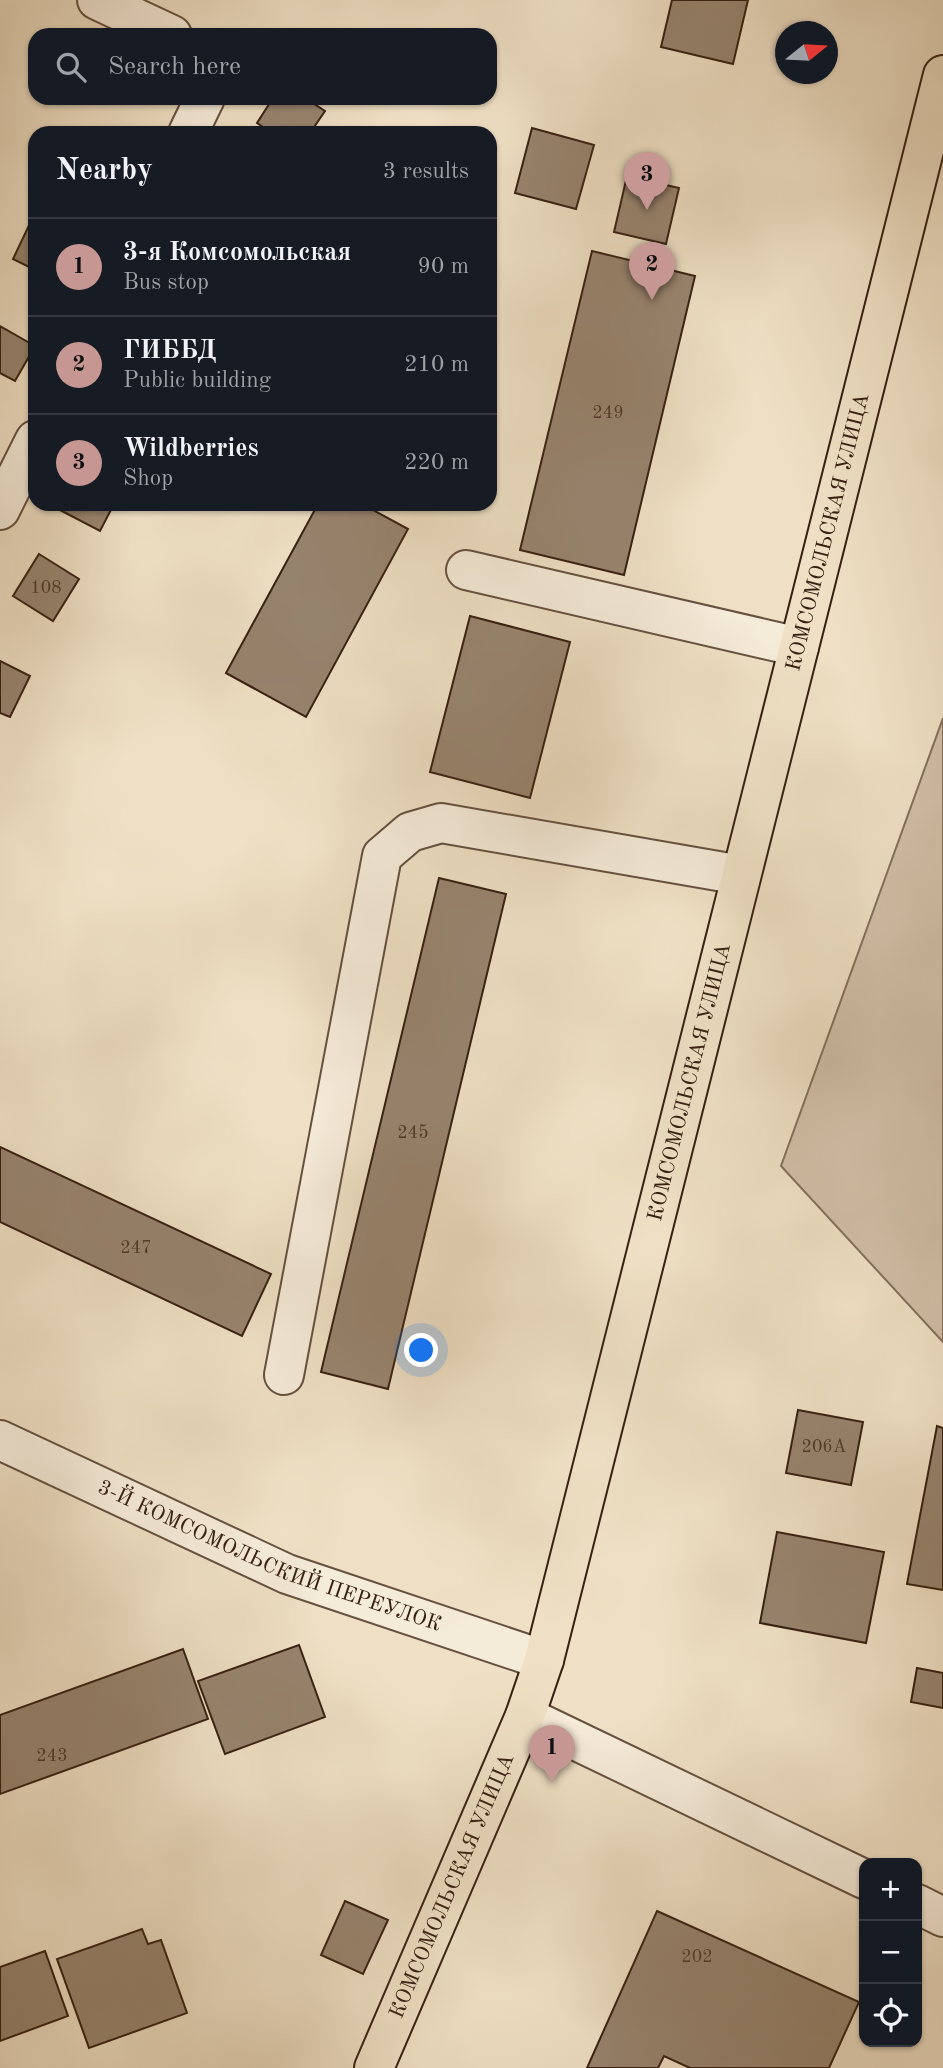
<!DOCTYPE html>
<meta charset="utf-8">
<style>
:root{--surface:#171b24;--page:#242831;--text:#f1f3f6;--muted:#9ea1a6;--line:#363941;--accent:#c59692}
body{margin:0;font-family:"Old Standard TT",serif;background:var(--page);color:var(--text)}
.controls{position:absolute;right:21px;bottom:21px;display:grid;overflow:hidden;border-radius:14px;box-shadow:0 2px 5px #0004}
.controls button{width:63px;height:63px;display:grid;place-items:center;padding:0;border:0;border-bottom:2px solid var(--line);background:var(--surface);color:var(--text);font:35px sans-serif}
.compass{position:absolute;left:775px;top:21px;width:63px;height:63px;border-radius:50%;background:var(--surface);box-shadow:0 2px 5px #0004;rotate:72deg}
.you{position:absolute;left:422px;top:1351px;width:24px;height:24px;margin:-18px;border:5px solid #fff;border-radius:50%;background:#1a73e8;box-shadow:0 0 0 10px #1a73e833}
.badge{display:grid;place-items:center;width:46px;height:46px;border-radius:50%;background:var(--accent);color:#111;font-size:23px;font-weight:700}
.pin{position:absolute;translate:-50% -58px;filter:drop-shadow(0 2px 4px #0008)}
.pin::after{content:'';position:absolute;top:37px;width:24px;height:21px;background:inherit;clip-path:polygon(0 0,100% 0,50% 100%)}
.list{margin:0;padding:0;list-style:none}
h2{display:flex;justify-content:space-between;align-items:center;height:91px;margin:0;padding:0 28px;font-size:30px}
h2 small{font-size:23px;font-weight:400;color:var(--muted)}
.list li{display:grid;grid-template-columns:46px 1fr auto;gap:21px;align-items:center;box-sizing:border-box;height:98px;padding:0 28px;border-top:2px solid var(--line)}
.list b{display:block;font-size:26px;white-space:nowrap}
.list p{margin:0;font-size:23px;white-space:nowrap;color:var(--muted)}
.list em{font-size:23px;font-style:normal;color:var(--muted)}
.icon{flex:none;width:38px;height:38px;fill:none;stroke:currentColor;stroke-width:2;stroke-linecap:round;stroke-linejoin:round}
.map{position:relative;flex:none;width:943px;height:2068px;overflow:hidden}
.search{position:absolute;background:var(--surface);box-shadow:0 2px 5px #0004;left:28px;top:28px;width:469px;height:77px;display:flex;align-items:center;gap:18px;box-sizing:border-box;padding:0 24px;border-radius:21px;color:var(--muted);font-size:26px}
.panel{position:absolute;background:var(--surface);box-shadow:0 2px 5px #0004;left:28px;top:126px;width:469px;height:385px;border-radius:21px}
.map>svg:first-child{display:block}
</style>
<div class="map">
<svg width="943" height="2068" viewBox="0 0 943 2068">
<rect width="100%" height="100%" fill="#efe0c5"/>
<filter id="stains"><feTurbulence type="fractalNoise" baseFrequency=".00286" numOctaves="4"/><feColorMatrix values="0 0 0 0 .2 0 0 0 0 .09 0 0 0 0 .02 0 0 0 .5 -.17"/></filter>
<radialGradient id="worn" r=".72"><stop offset=".6" stop-color="#630" stop-opacity="0"/><stop offset="1" stop-color="#630" stop-opacity=".3"/></radialGradient>
<path fill="#d0bfa7" stroke="#84705c" stroke-width="2" d="M943 718V1342L781 1166Z"/>
<g fill="#97846f" stroke="#372012" stroke-width="2">
<path d="M672 0H748L733 64 661 47Z"/>
<path d="M273 98H305L325 111 310 133H272L257 123Z"/>
<path d="M532 128 594 145 576 209 515 193Z"/>
<path d="M627 176 679 188 666 244 614 232Z"/>
<path d="M31 221 35 223V270L13 259Z"/>
<path d="M592 251 695 276 624 575 520 550Z"/>
<path d="M0 326 35 346 15 381 0 373Z"/>
<path d="M61 504H114L100 531 58 509Z"/>
<path d="M318 504H362L408 529 306 717 226 673Z"/>
<path d="M39 554 79 579 53 621 13 596Z"/>
<path d="M470 616 570 642 530 798 430 772Z"/>
<path d="M0 661 30 676 10 717 0 713Z"/>
<path d="M439 878 506 894 388 1389 321 1372Z"/>
<path d="M0 1147 271 1274 242 1336 0 1222Z"/>
<path d="M798 1410 863 1422 851 1485 786 1473Z"/>
<path d="M937 1426 943 1428V1590L907 1584Z"/>
<path d="M777 1532 884 1552 866 1643 760 1623Z"/>
<path d="M299 1645 325 1717 225 1754 198 1681Z"/>
<path d="M183 1649 208 1719 0 1794V1715Z"/>
<path d="M917 1668 943 1673V1708L911 1702Z"/>
<path d="M345 1901 388 1920 363 1974 321 1955Z"/>
<path d="M657 1911 859 2002 829 2068H690L664 2056 658 2068H587Z"/>
<path d="M142 1929 148 1944 161 1940 187 2013 89 2048 57 1959Z"/>
<path d="M45 1951 68 2016 0 2041V1967Z"/>
</g>
<g fill="none" stroke-linecap="round" stroke-linejoin="round">
<g stroke="#65503f" stroke-width="42">
<g id="minor">
<path d="M97 0 172 35"/>
<path d="M188 133 205 98"/>
<path d="M0 510 35 440"/>
<path d="M466 570 799 647"/>
<path d="M284 1375 382 856 410 832 441 823 741 875"/>
<path id="s1" d="M0 1440 287 1574 544 1660"/>
<path d="M525 1716 864 1879"/>
<path d="M917 1904 943 1917"/>
</g>
</g>
<g stroke="#372012" stroke-width="42">
<g id="major">
<path id="s2" d="M374 2068 525 1716 544 1660 943 75"/>
</g>
</g>
<use href="#minor" stroke="#f5ebd9" stroke-width="38"/>
<use href="#major" stroke="#efe0c5" stroke-width="38"/>
</g>
<g text-anchor="middle" dominant-baseline="central" stroke-width="5" stroke-linejoin="round" paint-order="stroke">
<g font-size="18" fill="#4f3929">
<text x="608" y="413">249</text>
<text x="46" y="588">108</text>
<text x="413" y="1133">245</text>
<text x="136" y="1248">247</text>
<text x="824" y="1447">206А</text>
<text x="52" y="1756">243</text>
<text x="697" y="1957">202</text>
</g>
<g font-size="21" fill="#372012" stroke="#f5ebd9">
<text stroke="none"><textPath href="#s2" startOffset="1605">КОМСОМОЛЬСКАЯ УЛИЦА</textPath></text>
<text stroke="none"><textPath href="#s2" startOffset="1038">КОМСОМОЛЬСКАЯ УЛИЦА</textPath></text>
<text stroke="none"><textPath href="#s1" startOffset="294">3-Й КОМСОМОЛЬСКИЙ ПЕРЕУЛОК</textPath></text>
<text stroke="none"><textPath href="#s2" startOffset="198">КОМСОМОЛЬСКАЯ УЛИЦА</textPath></text>
</g>
</g>
<rect width="100%" height="100%" filter="url(#stains)"/>
<rect width="100%" height="100%" fill="url(#worn)"/>
</svg>
<div class="controls">
<button>+</button>
<button>−</button>
<button><svg class="icon" aria-label="locate" viewBox="0 0 24 24"><circle cx="12" cy="12" r="6"/><path d="M12 2v4M12 18v4M2 12h4M18 12h4"/></svg></button>
</div>
<svg class="compass" viewBox="-18 -18 36 36"><path d="M0-13l5 13h-10z" fill="#e53935"/><path d="M0 13l5-13h-10z" fill="#9ea1a6"/></svg>
<div class="you"></div>
<div class="pin badge" style="left:552px;top:1783px">1</div>
<div class="pin badge" style="left:652px;top:300px">2</div>
<div class="pin badge" style="left:647px;top:210px">3</div>
<div class="search"><svg class="icon" aria-label="search" viewBox="0 0 24 24"><circle cx="10" cy="10" r="6"/><path d="M15 15l6 6"/></svg>Search here</div>
<section class="panel">
<h2>Nearby<small>3 results</small></h2>
<ul class="list">
<li><span class="badge">1</span><div><b>3-я Комсомольская</b><p>Bus stop</p></div><em>90 m</em></li>
<li><span class="badge">2</span><div><b>ГИББД</b><p>Public building</p></div><em>210 m</em></li>
<li><span class="badge">3</span><div><b>Wildberries</b><p>Shop</p></div><em>220 m</em></li>
</ul>
</section>
</div>
